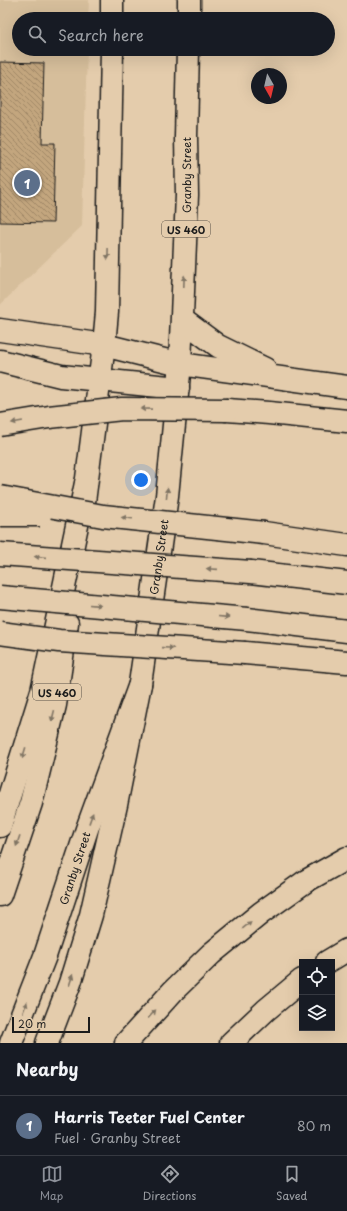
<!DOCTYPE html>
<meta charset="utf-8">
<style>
:root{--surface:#171b24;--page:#242831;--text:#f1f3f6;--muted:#9ea1a6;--line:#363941;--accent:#8c9099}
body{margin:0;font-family:"Playpen Sans",sans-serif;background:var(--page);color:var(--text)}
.controls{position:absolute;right:12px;bottom:12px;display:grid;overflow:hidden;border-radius:0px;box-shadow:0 4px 16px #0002}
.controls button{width:36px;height:36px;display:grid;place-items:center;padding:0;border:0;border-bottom:1px solid var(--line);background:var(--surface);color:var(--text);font:20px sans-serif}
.compass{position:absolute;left:251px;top:68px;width:36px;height:36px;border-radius:50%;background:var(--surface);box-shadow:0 4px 16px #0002;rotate:172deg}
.scale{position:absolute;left:12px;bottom:10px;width:78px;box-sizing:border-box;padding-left:4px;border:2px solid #1c1c1c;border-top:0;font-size:11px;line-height:14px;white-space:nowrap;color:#1c1c1c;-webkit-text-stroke:3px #e4ccac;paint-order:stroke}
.you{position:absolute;left:141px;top:480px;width:14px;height:14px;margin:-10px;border:3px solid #fff;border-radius:50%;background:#1a73e8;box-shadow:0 0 0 6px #1a73e833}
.badge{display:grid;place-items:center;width:26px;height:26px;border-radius:50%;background:var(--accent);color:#fff;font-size:13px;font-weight:700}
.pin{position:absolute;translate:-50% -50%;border:2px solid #fff;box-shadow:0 1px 4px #0006}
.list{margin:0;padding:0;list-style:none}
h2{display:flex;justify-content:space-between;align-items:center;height:52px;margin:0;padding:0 16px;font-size:17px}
h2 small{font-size:13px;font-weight:400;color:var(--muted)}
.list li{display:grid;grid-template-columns:26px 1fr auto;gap:12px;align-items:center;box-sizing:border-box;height:60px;padding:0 16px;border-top:1px solid var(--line)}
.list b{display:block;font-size:15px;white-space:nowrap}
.list p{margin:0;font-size:13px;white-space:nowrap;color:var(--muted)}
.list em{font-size:13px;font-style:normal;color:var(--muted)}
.icon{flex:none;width:22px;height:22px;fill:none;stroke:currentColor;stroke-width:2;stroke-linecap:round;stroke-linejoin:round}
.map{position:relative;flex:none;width:347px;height:1043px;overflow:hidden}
.search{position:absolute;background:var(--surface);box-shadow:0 4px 16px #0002;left:12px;right:12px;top:12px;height:44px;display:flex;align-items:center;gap:10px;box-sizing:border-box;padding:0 14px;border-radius:22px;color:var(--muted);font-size:15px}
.sheet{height:112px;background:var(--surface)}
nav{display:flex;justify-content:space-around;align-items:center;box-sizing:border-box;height:56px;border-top:1px solid var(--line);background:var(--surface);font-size:11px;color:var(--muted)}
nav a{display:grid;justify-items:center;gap:2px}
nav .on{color:var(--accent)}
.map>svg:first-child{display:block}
</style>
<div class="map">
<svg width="347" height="1043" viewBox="0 0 347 1043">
<defs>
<pattern id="building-back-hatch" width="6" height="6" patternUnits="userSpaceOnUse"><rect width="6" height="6" fill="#c3a67e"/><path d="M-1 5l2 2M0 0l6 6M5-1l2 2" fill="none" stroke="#9e8666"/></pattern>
</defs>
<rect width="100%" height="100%" fill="#e4ccac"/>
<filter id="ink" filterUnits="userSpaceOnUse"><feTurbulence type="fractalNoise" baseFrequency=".025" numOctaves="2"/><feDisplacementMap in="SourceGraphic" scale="8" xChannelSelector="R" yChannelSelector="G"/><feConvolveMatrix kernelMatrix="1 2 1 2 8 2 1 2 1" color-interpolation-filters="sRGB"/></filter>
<g filter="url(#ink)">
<path fill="#d6be9b" d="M0 0H89L88 19H19V49H87L82 226 0 305Z"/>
<path fill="url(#building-back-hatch)" stroke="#1c1c1c" d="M0 62 44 63 42 143H55L53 223 0 222Z"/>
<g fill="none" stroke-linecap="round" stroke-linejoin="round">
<g stroke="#1c1c1c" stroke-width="25">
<g id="street">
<path d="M327 962 347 950"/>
<path d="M231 1043 266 1010 302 980"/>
</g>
</g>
<g stroke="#1c1c1c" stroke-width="25">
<g id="secondary">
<path d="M0 330 104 345 180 364"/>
<path d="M0 361 61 376 178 388"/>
</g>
</g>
<g stroke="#1c1c1c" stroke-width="25">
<g id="primary">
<path d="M112 19V0"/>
<path d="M189 19V0"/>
<path d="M84 502 104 345 107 312 112 49"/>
<path d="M0 895 31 803 55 705 67 623"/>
<path id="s1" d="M11 1043 45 956 87 829 140 684 167 496 180 364 187 195 186 137 188 49"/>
</g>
</g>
<g stroke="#1c1c1c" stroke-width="25">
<g id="highway">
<path d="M183 320 218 346 265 369"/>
<path d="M180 364 347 387"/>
<path d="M227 410 269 413 347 421"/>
<path d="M264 533 347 545"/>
<path d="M251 572 347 583"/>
<path d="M247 619 347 631"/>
<path d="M245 653 347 662"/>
<path d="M0 826 42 691 86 483"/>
<path d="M47 1043 70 983 91 915 116 805 140 684"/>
<path d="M126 1043 173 991 211 954 261 913 306 881 347 858"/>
</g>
</g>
<use href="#street" stroke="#e4ccac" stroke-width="22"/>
<use href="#secondary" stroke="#e4ccac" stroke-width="22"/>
<use href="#primary" stroke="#e4ccac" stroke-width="22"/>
<use href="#highway" stroke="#e4ccac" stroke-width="22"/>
<g stroke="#1c1c1c" stroke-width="25" stroke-linecap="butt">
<g id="highway-bridge">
<path d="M0 425 49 417 122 409 227 410"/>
<path d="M0 497 103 516 264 533"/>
<path d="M0 515H40"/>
<path d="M0 554 251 572"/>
<path d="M0 597 247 619"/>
<path d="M0 633 59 641 245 653"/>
</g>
</g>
<use href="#highway-bridge" stroke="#e4ccac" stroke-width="22"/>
</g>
<defs><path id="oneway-solid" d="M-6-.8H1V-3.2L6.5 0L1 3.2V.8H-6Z"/></defs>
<g fill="#807464">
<use href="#oneway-solid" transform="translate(108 254) rotate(91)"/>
<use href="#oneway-solid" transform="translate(184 281) rotate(-88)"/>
<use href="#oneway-solid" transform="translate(146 409) rotate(-179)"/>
<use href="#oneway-solid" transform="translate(17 422) rotate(170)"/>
<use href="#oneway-solid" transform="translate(167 493) rotate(-84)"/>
<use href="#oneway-solid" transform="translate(127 518) rotate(-174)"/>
<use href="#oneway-solid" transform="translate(40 557) rotate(-176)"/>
<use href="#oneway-solid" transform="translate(212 569) rotate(-176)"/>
<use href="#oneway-solid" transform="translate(95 605) rotate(5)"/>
<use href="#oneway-solid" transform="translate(224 617) rotate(5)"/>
<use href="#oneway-solid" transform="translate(168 648) rotate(4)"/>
<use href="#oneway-solid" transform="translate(53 716) rotate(104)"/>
<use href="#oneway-solid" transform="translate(24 753) rotate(107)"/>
<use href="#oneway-solid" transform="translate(91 818) rotate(-70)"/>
<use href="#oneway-solid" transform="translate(18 841) rotate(109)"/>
<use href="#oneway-solid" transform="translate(247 925) rotate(-39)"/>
<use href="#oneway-solid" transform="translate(71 980) rotate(-72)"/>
<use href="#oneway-solid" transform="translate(25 1007) rotate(-69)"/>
<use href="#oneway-solid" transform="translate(152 1014) rotate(-48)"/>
</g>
</g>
<g text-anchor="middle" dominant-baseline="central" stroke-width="4" stroke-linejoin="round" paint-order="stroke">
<g fill="#e4ccac" stroke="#585147" stroke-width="1">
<rect x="162" y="221" width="48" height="16" rx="3"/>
<rect x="33" y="684" width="48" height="16" rx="3"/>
</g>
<g font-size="10" font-weight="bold" fill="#1c1c1c">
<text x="186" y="229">US 460</text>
<text x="57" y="692">US 460</text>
</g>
<g font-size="11" fill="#1c1c1c" stroke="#e4ccac">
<text transform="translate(186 175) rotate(-90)">Granby Street</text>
<text stroke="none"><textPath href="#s1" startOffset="510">Granby Street</textPath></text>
<text stroke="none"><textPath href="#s1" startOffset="186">Granby Street</textPath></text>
</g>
</g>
</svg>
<div class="controls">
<button><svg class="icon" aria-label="locate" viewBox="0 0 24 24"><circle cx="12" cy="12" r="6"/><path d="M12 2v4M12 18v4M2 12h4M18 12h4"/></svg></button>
<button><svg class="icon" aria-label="layers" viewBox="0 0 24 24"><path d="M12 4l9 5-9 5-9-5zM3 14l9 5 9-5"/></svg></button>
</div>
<svg class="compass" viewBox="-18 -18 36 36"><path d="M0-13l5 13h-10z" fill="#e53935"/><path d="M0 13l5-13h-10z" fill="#9ea1a6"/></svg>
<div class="scale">20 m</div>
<div class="you"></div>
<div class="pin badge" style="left:27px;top:183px;background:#5c6f8a">1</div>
<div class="search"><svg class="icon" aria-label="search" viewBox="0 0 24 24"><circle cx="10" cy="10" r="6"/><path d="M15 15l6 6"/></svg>Search here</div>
</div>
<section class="sheet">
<h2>Nearby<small></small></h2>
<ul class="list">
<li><span class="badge" style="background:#5c6f8a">1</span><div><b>Harris Teeter Fuel Center</b><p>Fuel · Granby Street</p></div><em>80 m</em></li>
</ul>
</section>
<nav>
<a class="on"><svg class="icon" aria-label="map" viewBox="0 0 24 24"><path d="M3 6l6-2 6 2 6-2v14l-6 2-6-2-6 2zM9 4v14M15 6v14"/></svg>Map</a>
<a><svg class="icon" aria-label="directions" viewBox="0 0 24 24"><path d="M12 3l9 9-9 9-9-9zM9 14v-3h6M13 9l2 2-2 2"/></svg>Directions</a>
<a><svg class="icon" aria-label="saved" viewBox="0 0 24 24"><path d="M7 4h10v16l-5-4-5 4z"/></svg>Saved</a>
</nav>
